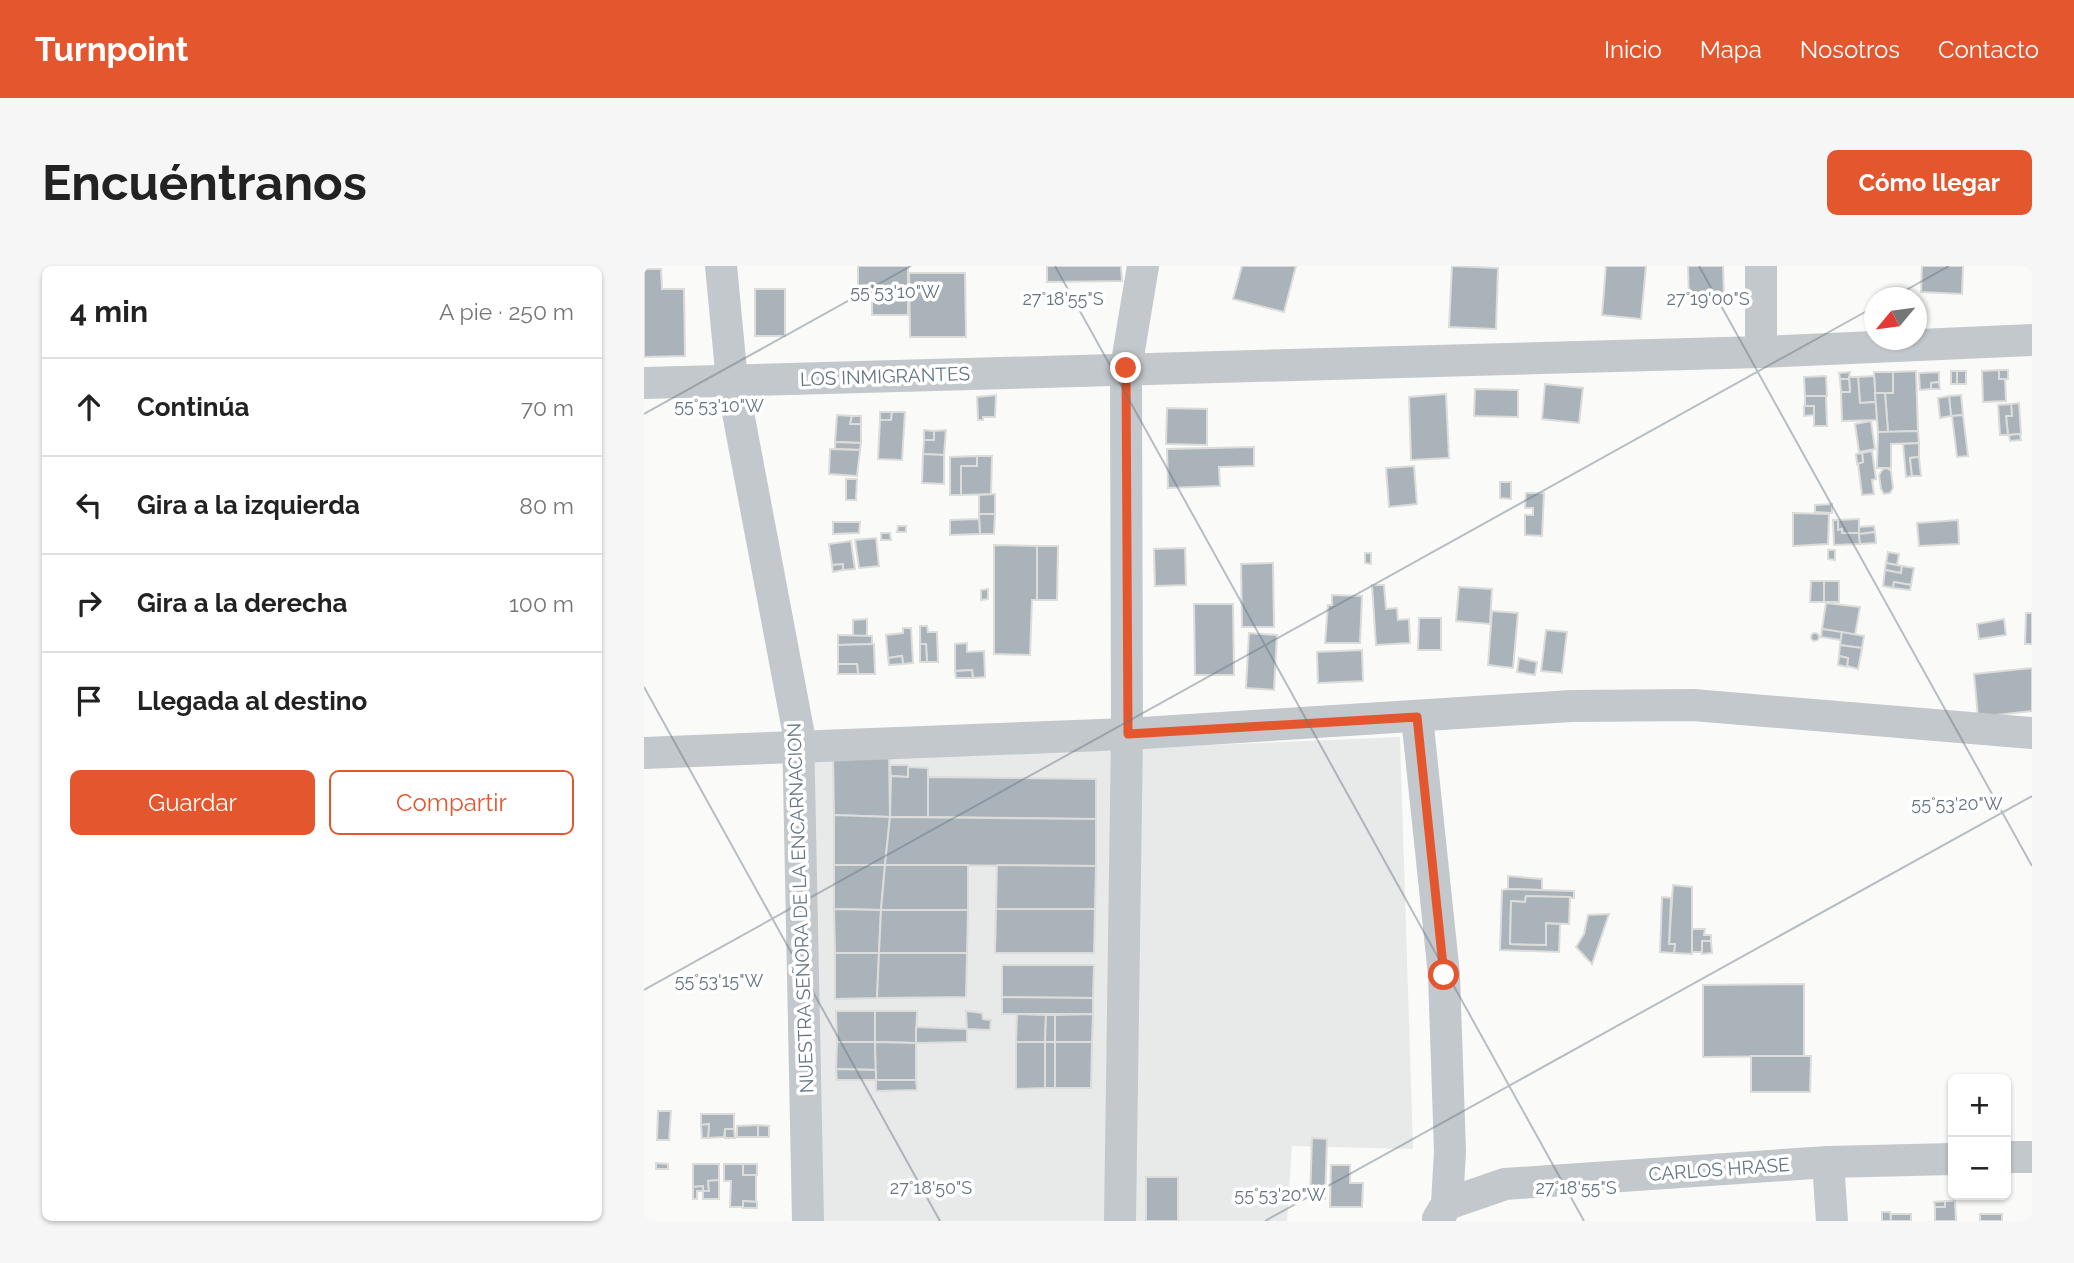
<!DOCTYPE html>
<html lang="es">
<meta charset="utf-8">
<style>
:root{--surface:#fff;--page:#f6f6f6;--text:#222;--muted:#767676;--line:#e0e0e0;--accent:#e4572e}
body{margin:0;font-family:Raleway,sans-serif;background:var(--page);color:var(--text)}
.controls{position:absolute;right:21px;bottom:21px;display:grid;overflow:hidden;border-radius:10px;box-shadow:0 2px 5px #0004}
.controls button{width:63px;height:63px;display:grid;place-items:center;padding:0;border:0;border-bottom:2px solid var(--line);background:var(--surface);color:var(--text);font:35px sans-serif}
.compass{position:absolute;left:1220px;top:21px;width:63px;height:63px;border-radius:50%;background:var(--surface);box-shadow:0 2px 5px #0004;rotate:241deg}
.stop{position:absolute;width:21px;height:21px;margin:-16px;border:5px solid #e4572e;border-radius:50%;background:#fff}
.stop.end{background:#e4572e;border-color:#fff;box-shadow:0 2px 7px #0008}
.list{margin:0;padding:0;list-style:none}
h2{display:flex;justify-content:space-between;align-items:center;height:91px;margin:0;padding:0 28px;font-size:30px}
h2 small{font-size:23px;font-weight:400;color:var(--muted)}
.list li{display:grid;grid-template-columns:46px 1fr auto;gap:21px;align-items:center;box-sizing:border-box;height:98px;padding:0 28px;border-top:2px solid var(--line)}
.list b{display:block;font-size:26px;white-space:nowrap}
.list em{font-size:23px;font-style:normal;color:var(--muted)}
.actions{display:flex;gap:14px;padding:21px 28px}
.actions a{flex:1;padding:16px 0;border:2px solid var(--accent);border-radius:10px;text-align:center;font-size:24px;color:var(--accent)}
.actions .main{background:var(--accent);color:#fff}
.icon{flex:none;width:38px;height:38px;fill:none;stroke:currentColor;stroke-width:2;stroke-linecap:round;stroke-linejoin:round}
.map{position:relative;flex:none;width:1388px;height:955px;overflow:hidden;border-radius:10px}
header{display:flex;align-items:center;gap:42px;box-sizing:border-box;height:98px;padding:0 35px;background:var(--accent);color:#fff}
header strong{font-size:33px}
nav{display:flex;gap:38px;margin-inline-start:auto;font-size:24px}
.intro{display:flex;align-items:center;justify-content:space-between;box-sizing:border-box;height:168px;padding:0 42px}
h1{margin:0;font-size:49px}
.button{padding:18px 32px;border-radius:10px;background:var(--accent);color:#fff;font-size:24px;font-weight:700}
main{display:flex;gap:42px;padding:0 42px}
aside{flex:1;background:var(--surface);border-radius:10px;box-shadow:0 2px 5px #0004}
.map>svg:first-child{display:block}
</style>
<header>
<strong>Turnpoint</strong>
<nav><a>Inicio</a><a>Mapa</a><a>Nosotros</a><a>Contacto</a></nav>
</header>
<div class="intro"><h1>Encuéntranos</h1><a class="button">Cómo llegar</a></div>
<main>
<aside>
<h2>4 min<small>A pie · 250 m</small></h2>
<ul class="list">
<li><svg class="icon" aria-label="ahead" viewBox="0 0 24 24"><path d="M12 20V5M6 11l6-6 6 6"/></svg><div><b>Continúa</b></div><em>70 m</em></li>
<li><svg class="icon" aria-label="left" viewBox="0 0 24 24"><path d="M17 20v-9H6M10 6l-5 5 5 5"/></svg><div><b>Gira a la izquierda</b></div><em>80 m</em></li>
<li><svg class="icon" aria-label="right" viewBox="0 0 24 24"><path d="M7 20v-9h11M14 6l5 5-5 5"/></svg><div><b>Gira a la derecha</b></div><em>100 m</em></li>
<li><svg class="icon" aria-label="arrive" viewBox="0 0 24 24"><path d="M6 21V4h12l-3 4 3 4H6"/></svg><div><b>Llegada al destino</b></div></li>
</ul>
<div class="actions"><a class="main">Guardar</a><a>Compartir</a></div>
</aside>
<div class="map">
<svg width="1388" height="955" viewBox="0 0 1388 955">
<rect width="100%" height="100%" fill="#fafaf8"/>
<path fill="#e8e9e9" d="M756 471 769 883 648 880 643 955H167L166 496Z"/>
<g fill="#aab3b9" stroke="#dcdcda" stroke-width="2">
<path d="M214 0H264V49H228V30H214Z"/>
<path d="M403 0H477L478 15 403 16Z"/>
<path d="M598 0H652L640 46 589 33Z"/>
<path d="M808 0 854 2 852 63 805 61Z"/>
<path d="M962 0H1002L997 53 958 49Z"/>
<path d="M1044 0H1079L1080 31 1045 32Z"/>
<path d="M1278 0H1319L1318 28 1277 26Z"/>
<path d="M0 3H17L18 23H40L41 90 0 91Z"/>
<path d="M265 7H321L322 71H266Z"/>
<rect x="111" y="23" width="30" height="47"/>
<path d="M1355 104V113H1361L1362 135 1339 136 1338 105Z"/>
<rect x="1355" y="104" width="9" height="9"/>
<path d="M1272 105 1274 165 1244 166 1241 127H1249V106Z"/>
<rect x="1307" y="105" width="6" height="13"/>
<rect x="1313" y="105" width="9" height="13"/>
<path d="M1206 106 1205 113H1196L1195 107Z"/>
<path d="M1230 106H1249V127H1231Z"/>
<path d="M1295 106V116L1287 117V123L1276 124 1275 107Z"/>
<path d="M1182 110 1183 130H1161L1160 111Z"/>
<path d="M1230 110 1232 136 1216 137 1214 111Z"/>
<path d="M1205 111H1214L1216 137 1232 136 1233 154 1198 155 1197 126H1206Z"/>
<path d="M1196 113H1205L1206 126H1197Z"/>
<path d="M1295 116 1296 123H1287V117Z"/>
<path d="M901 118 939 122 935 157 898 153Z"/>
<path d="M831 123 874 124V151L830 150Z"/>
<path d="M1231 127H1241L1244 166H1234Z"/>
<path d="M802 128 805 192 767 194 765 131Z"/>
<path d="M352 129 351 151H339V154H334L333 131Z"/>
<path d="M1317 129 1319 149 1307 150 1305 130Z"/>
<path d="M1161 130H1182L1183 160H1170V140H1161Z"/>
<path d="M1305 130 1307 150 1296 152 1294 132Z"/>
<path d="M1375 137 1377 168 1364 169 1362 150H1368L1367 138Z"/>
<path d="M1367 138 1368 150H1362L1364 169H1356L1354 139Z"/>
<path d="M1160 140H1170V149L1160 150Z"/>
<path d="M523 142 563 143V179L522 178Z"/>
<path d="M236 146H248L247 154H236Z"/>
<path d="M248 146H261L258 194 234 193 236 154H247Z"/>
<path d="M193 149 208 150 206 158H217V177L191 176Z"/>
<path d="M1319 149 1324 190 1313 191 1308 150Z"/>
<path d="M208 150H217V158H206Z"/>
<path d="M1227 155 1231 183 1215 186 1211 158Z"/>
<path d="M280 164 290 165V174H280Z"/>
<path d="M302 164 300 189 279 188 280 174H290V165Z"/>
<path d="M1274 165 1275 177 1247 178V202H1233L1234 166Z"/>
<path d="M1376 168 1377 174 1366 175 1365 169Z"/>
<path d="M191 176 217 177 216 184 191 183Z"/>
<path d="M1275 177V191L1266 192 1268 210 1262 211 1259 178Z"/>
<path d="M610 181V200L575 201 576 220 524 222 523 183Z"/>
<path d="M186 183 216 184 213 210 185 208Z"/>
<path d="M1228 185 1232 213 1228 214 1230 228 1218 229 1214 197 1219 196 1218 187Z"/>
<path d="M1218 187 1219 196 1213 198 1212 188Z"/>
<path d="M279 188 300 189V218L278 217Z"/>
<path d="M333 190H348L347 228 317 229V200H333Z"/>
<path d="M333 190V200H317V229H306V191Z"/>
<path d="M1275 191 1277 210H1268L1266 192Z"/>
<path d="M770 200 773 238 745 241 742 202Z"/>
<path d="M1243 202 1247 205 1249 222 1246 227 1240 228 1237 223 1235 209 1239 203Z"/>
<path d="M202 213H213L212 234H202Z"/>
<path d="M856 216H867V233L856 232Z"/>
<path d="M882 227H900L898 270 881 269V249H889V242H881Z"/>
<path d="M351 228V248H335V229Z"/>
<path d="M1188 238V247L1171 246V239Z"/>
<path d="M1149 247 1185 248 1184 278 1149 280Z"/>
<path d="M335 248H351L350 268H336Z"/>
<path d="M335 253 336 268 306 269V254Z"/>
<path d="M1215 253V267H1198V263L1194 264V254Z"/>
<path d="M1189 254H1194V264L1198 263V267H1215L1216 278 1190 279Z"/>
<path d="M1314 254 1315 278 1275 280 1273 257Z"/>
<path d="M189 256H216L215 267 189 268Z"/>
<path d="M254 260H262V266H253Z"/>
<path d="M1230 260 1231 266 1215 268V261Z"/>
<path d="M1231 266 1232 277 1216 278 1215 268Z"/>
<path d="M237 267H246L247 274H237Z"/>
<path d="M232 272 235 300 215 302 211 274Z"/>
<path d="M207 275 211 303 199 304V298L188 299 185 278Z"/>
<path d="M350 279 393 280V334H388L386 389 350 388Z"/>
<path d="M393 280H414L413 334H393Z"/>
<path d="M541 282 542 319 511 320 510 283Z"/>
<path d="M1184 284H1191V294L1184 293Z"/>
<path d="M1244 286 1255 288 1253 299 1242 297Z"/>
<path d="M721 287H727V298L721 297Z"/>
<path d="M629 297 630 361H598L597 298Z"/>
<path d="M1242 297 1258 300 1257 307 1241 304Z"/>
<path d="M199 298V304L189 306 188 299Z"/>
<path d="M1258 300 1270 302 1267 319 1250 316 1249 322 1239 320 1241 304 1257 307Z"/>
<path d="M1167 315H1180V336H1166Z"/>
<rect x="1180" y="315" width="15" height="21"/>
<path d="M1250 316 1267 319 1266 324 1249 322Z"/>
<path d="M728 319H740L742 343 753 342 754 354 765 353 766 377 732 379Z"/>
<path d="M815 321 848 323 846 358 812 355Z"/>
<path d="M344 323V333L337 334V324Z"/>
<path d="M688 329 718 330 716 377H681L684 339H688Z"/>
<path d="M1182 337 1216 341 1211 369 1178 363Z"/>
<path d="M550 338H589L590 409H551Z"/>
<path d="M848 345 874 347 869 402 844 399Z"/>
<path d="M1382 347H1388V378H1381Z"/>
<path d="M775 352H797V384H774Z"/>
<path d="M223 353V370H209V354Z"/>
<path d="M1360 353 1362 369 1335 373 1333 358Z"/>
<path d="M276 360H283L284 366H293L294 396H283L282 378H276Z"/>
<path d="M259 362H267L269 397 259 398 258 390 244 392 242 369 259 367Z"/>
<path d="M1178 363 1198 366 1197 374 1177 371Z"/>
<path d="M902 364 923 366 918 407 897 405Z"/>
<path d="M1198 366 1220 370 1218 382 1196 379Z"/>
<circle cx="1171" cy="371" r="4"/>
<path d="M605 367 633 369 630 424 602 422Z"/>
<path d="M194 369 228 370V378L194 379Z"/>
<path d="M323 377V386L340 385 341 411 329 412 328 404 311 405V378Z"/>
<path d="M230 378 231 408H214L213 398H194V379Z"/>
<path d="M276 378H282L283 396H276Z"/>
<path d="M1196 379 1218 382 1214 403 1203 400 1204 392 1195 390Z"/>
<path d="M718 384 719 415 674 417 673 386Z"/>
<path d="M258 390 259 398 245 399 244 392Z"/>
<path d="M1195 390 1204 392 1203 401 1194 399Z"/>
<path d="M875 392 893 396 891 409 873 406Z"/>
<path d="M194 398H213L214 408H194Z"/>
<path d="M1388 402V445L1334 451 1330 408Z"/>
<path d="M328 404 329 412H312L311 405Z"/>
<path d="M189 486H245L246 551 190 549Z"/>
<path d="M246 499H264V511L247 510Z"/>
<path d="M264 501 284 502V551H246L247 510 264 511Z"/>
<path d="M284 511 452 513V553L284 551Z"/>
<path d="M190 549 246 551 241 599H190Z"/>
<path d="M246 551 452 553V600L241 599Z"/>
<path d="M190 599H241L237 644 190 643Z"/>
<path d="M241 599H324V644H237Z"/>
<path d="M353 599 452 600 451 643H352Z"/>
<path d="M864 610 898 613V624L864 623Z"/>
<path d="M1029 619 1048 621V688L1030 687 1031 678H1025Z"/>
<path d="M864 623 930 625V632L882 630 881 636 867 635 866 678 902 679V657L916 658 915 686 856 684 858 624Z"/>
<path d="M882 630 926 631 925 658 902 657V679L866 678 867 635 881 636Z"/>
<path d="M1018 631 1027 632 1025 678H1031L1030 687 1016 686Z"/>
<path d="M190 643 237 644 235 687H191Z"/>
<path d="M352 643H451L450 687H351Z"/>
<path d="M237 644H324L323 687H235Z"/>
<path d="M965 648 948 698 932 681 940 668 944 649Z"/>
<path d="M1048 663H1061L1060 669H1067V675H1058V686H1048Z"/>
<path d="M1058 675H1067L1068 687 1058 688Z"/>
<path d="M191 687H235L233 732 191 733Z"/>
<path d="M235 687H323L322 731 233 732Z"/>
<path d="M358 699H450L449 732 358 731Z"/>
<path d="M1160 718V790L1059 791V719Z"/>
<path d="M358 731 449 732V748H358Z"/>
<path d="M192 745H231V776H193Z"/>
<path d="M231 745H273L272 777 231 776Z"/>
<path d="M322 745 338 747 339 753 347 754 346 764 323 763Z"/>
<path d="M373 748 402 749 401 776H372Z"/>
<path d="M449 748 448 776H411V749Z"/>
<path d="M402 749H411V776H401Z"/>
<path d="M272 761 323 763V776L272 777Z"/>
<path d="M193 776H231L232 804 192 803Z"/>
<path d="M231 776 272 777V814H232Z"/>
<path d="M372 776H401V822L372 823Z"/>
<rect x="401" y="776" width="10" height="46"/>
<path d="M411 776H448L447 822H411Z"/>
<path d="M1107 790H1167L1166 826H1107Z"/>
<path d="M192 803 232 804V814H193Z"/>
<path d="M232 814H272L273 824 232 825Z"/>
<path d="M14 845H27L25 874H13Z"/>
<path d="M57 848H90V863H81L80 871 64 872 65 858 57 859Z"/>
<path d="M65 858 64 872H58L57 859Z"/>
<path d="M114 859V871H93V860Z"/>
<path d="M114 859 125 860V871H114Z"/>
<path d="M81 863H90L91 872H81Z"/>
<path d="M668 872 683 873 681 933H666Z"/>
<path d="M12 897 24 898V903H12Z"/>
<path d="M49 898H75V914L64 915 65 925H59V920L49 921Z"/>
<path d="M80 898H99V909H112V936L99 935V941H86L87 915H80Z"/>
<rect x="99" y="898" width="14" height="11"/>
<path d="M687 899H706V917H719L718 941H686Z"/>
<rect x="502" y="911" width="32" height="44"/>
<path d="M75 914V933H59V925H65L64 915Z"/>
<path d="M59 920V925H53V933H49V921Z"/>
<path d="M99 935 113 936V942H99Z"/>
<path d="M1301 935V941H1291L1290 936Z"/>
<path d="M1301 935H1311L1312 955H1291V941H1301Z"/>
<path d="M1238 946H1246L1247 955H1238Z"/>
<rect x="1247" y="948" width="20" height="7"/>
<rect x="1336" y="948" width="22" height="7"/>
</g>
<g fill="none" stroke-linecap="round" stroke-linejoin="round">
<g stroke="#c3c8cc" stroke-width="32">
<path d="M77 0 88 115 154 464 164 955"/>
<path d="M1117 0V86"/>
<path d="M0 117 1117 86 1388 74"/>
<path d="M773 451 800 709 806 885 803 938 794 953"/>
<path d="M0 487 483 468 927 440 1049 439 1388 467"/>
<path d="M1362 891H1388"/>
<path d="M1184 896 1188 955"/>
<path d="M803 938 861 918 1184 896 1309 893"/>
<path d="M476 955 483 468 482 102 499 0"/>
</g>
</g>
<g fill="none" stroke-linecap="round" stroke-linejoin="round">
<path stroke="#e4572e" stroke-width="9" d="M482 102 484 468 773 451 800 709"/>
</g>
<path fill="none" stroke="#657683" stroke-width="2" stroke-opacity="0.45" d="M411 0 940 955M1055 0 1388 600M1248 32 1305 0M0 148 267 0M0 421 296 955M0 724 1230 41M621 955 1388 530"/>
<g text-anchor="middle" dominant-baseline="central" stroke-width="7" stroke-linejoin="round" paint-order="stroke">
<g font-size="19" fill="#657683" stroke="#fff">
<text transform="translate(241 110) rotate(-2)">LOS INMIGRANTES</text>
<text transform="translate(156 642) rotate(-92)">NUESTRA SEÑORA DE LA ENCARNACION</text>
<text transform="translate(1075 903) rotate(-4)">CARLOS HRASE</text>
</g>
</g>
<g font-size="18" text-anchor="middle" fill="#657683" stroke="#fff" stroke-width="7" stroke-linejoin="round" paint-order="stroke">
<text x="251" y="32">55°53'10"W</text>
<text x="419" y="39">27°18'55"S</text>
<text x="1064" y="39">27°19'00"S</text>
<text x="75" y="146">55°53'10"W</text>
<text x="1313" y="544">55°53'20"W</text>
<text x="75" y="721">55°53'15"W</text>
<text x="287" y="928">27°18'50"S</text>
<text x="932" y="928">27°18'55"S</text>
<text x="636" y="935">55°53'20"W</text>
</g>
</svg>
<div class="controls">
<button>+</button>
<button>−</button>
</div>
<svg class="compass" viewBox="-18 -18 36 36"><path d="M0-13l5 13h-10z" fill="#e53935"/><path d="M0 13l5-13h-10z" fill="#767676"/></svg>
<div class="stop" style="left:800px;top:709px"></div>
<div class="stop end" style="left:482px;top:102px"></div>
</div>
</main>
